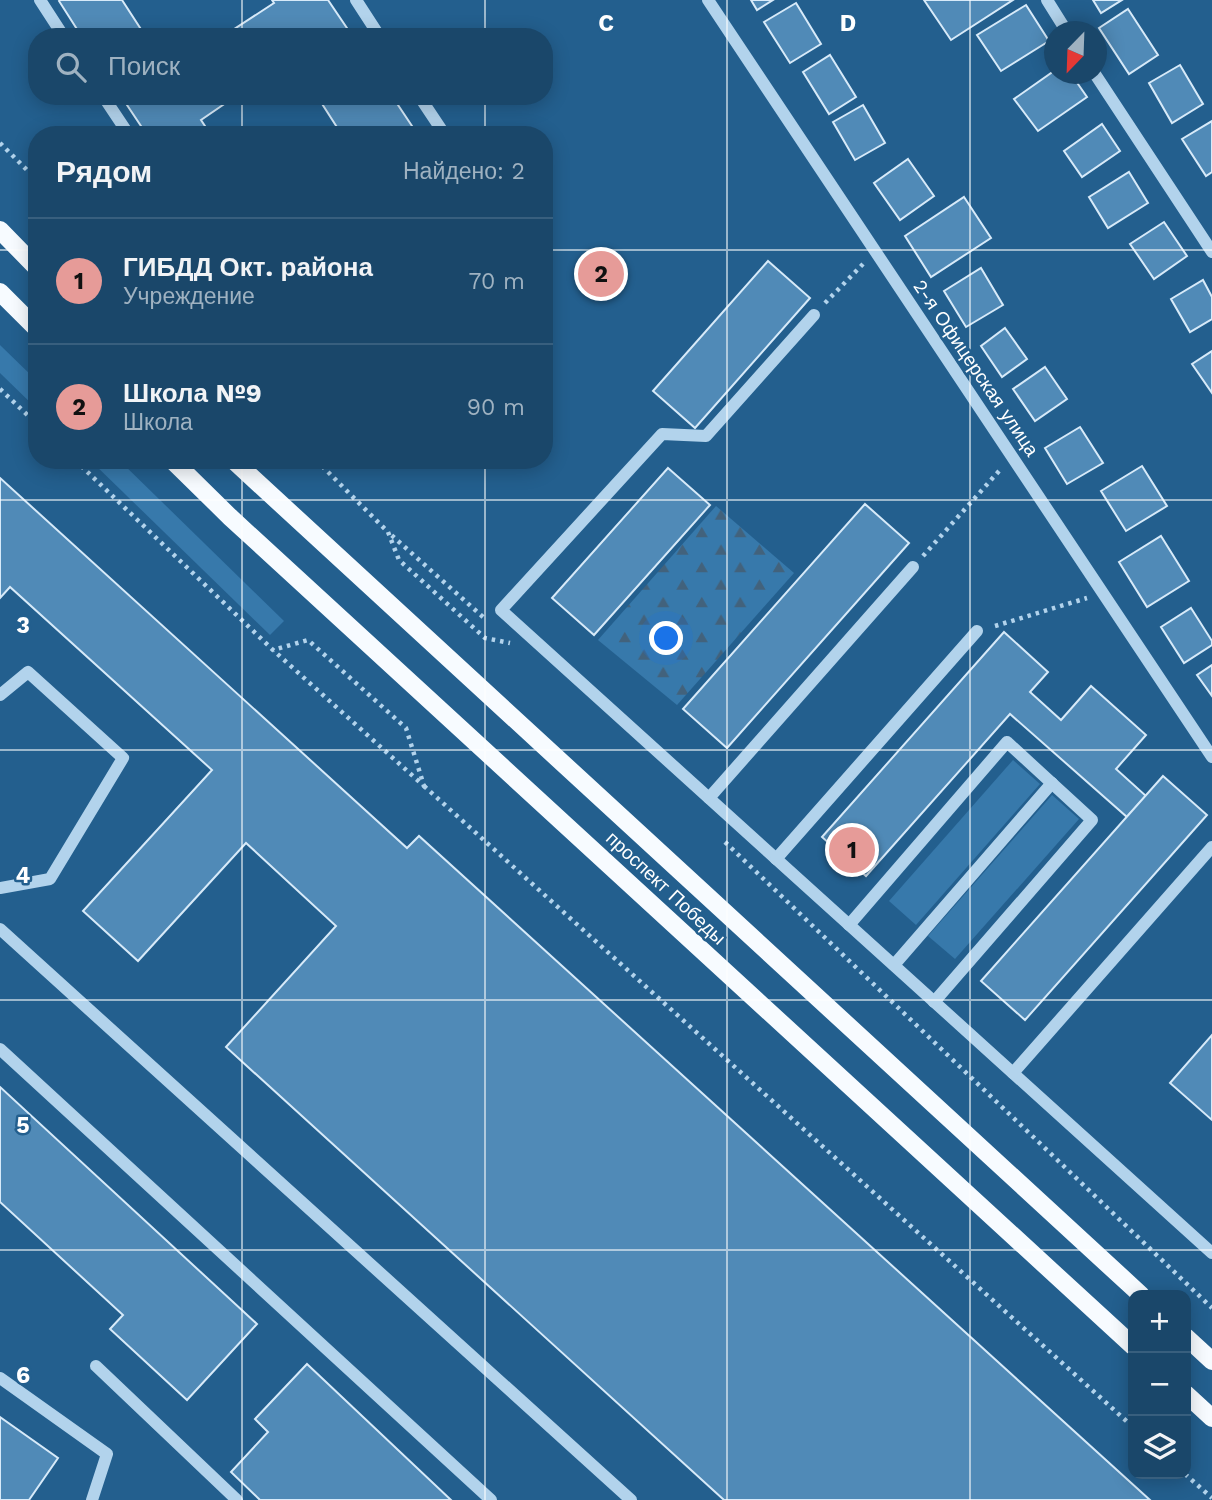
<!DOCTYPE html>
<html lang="ru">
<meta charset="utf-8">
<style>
:root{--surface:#1a476a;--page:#275172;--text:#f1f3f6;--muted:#9fb2c1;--line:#385f7e;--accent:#e69b98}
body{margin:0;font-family:"Work Sans",sans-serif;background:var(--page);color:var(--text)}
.controls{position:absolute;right:21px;bottom:21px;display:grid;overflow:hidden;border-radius:14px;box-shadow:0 4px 18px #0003}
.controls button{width:63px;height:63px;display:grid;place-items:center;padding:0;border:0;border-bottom:2px solid var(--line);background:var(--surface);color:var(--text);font:35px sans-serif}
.compass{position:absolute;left:1044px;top:21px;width:63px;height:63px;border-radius:50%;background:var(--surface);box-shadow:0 4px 18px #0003;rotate:203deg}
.you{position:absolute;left:667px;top:639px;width:24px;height:24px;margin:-18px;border:5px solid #fff;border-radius:50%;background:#1a73e8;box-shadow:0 0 0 10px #1a73e833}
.badge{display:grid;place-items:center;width:46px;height:46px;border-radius:50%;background:var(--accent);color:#111;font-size:23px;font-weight:700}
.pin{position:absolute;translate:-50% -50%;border:4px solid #fff;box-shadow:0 2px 7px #0006}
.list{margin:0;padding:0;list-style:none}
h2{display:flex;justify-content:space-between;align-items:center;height:91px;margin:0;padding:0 28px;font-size:30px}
h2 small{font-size:23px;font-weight:400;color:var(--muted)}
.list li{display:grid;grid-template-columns:46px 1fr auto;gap:21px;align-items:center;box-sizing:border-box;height:126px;padding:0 28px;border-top:2px solid var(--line)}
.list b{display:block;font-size:26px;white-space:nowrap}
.list p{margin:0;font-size:23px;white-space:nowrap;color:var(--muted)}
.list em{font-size:23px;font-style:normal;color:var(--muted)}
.icon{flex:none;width:38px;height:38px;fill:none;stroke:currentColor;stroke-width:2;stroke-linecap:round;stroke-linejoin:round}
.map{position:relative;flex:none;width:1212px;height:1500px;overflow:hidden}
.search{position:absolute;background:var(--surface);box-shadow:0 4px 18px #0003;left:28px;top:28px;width:525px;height:77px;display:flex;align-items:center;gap:18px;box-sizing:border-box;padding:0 24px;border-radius:28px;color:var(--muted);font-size:26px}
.panel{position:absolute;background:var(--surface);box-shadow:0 4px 18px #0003;left:28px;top:126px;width:525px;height:343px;border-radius:28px}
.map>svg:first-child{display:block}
</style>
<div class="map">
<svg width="1212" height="1500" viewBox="0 0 1212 1500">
<defs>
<pattern id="forest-firs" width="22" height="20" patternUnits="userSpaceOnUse" patternTransform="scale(1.75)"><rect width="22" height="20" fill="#3779ab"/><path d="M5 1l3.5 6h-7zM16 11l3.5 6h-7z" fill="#42627c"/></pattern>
</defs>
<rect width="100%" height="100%" fill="#235f8e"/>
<g fill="#3779ab">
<path d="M0 345 37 381V409L0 373Z"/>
<path d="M90 460H119L284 621 270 635Z"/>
<path d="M1013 760 1040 784 916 925 889 901Z"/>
<path d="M1052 795 1079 819 955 959 928 936Z"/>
</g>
<path fill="url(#forest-firs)" d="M716 506 794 573 677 705 598 640Z"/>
<g fill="#508ab7" stroke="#d7eaf9" stroke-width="2">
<path d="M60 0H122L146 37H82L59 1Z"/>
<path d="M272 0H328L353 37H222L274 3Z"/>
<path d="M751 0H773L757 10Z"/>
<path d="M924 0H1013L951 40Z"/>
<path d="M1093 0H1122L1101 13Z"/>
<path d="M796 3 821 44 790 63 764 22Z"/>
<path d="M1026 5 1049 41 1001 71 977 35Z"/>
<path d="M1128 9 1158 55 1129 74 1099 28Z"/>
<path d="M830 55 856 97 829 114 803 72Z"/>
<path d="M1180 65 1203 104 1172 123 1149 83Z"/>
<path d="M1054 71V74H1071L1087 97 1038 131 1014 99Z"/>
<path d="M121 96H236L201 120 211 135H147Z"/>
<path d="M317 96H392L416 132 412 135H342Z"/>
<path d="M863 105 885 143 855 160 833 122Z"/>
<path d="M1212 121V172L1206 176 1182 139Z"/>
<path d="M1102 124 1120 151 1082 177 1064 151Z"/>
<path d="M908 159 934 196 900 220 874 183Z"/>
<path d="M1129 172 1148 203 1108 228 1089 197Z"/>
<path d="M964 197 991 238 931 277 905 236Z"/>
<path d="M1164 222 1187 256 1154 279 1130 244Z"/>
<path d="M768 261 810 298 695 428 653 391Z"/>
<path d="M981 268 1003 305 966 327 944 291Z"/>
<path d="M1203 280 1212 297V319L1190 332 1171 299Z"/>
<path d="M1005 328 1027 359 1002 377 981 346Z"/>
<path d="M1212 351V393L1192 364Z"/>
<path d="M1045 367 1067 399 1035 421 1013 389Z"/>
<path d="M1080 427 1103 463 1067 484 1045 448Z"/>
<path d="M1142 466 1167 506 1126 531 1101 491Z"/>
<path d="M668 468 710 505 594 635 552 598Z"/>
<path d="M0 478 407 848 419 836 1150 1500H724L226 1047 336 926 246 843 138 961 83 911 212 770 10 587 0 598Z"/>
<path d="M865 504 909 543 727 748 683 709Z"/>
<path d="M1161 536 1189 581 1147 607 1119 562Z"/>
<path d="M1191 608 1212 641V645L1184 663 1161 627Z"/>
<path d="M1004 632 1048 672 1030 692 1061 720 1091 686 1146 735 1116 769 1146 796 1127 817 1010 714 866 876 822 837Z"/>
<path d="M1212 665V696L1197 675Z"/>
<path d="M1163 776 1207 815 1025 1020 981 981Z"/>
<path d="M1212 1035V1120L1170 1083Z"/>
<path d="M0 1087 257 1324 187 1400 110 1329 123 1315 0 1202Z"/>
<path d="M307 1364 451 1500H260L231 1472 268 1432 255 1419Z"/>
<path d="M0 1417 58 1458 29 1500H0Z"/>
</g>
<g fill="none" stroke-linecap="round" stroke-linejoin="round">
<g stroke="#b2d3ec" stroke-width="4.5" stroke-dasharray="3.5 5" stroke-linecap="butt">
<path d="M0 143 37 180"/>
<path d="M825 303 863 264"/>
<path d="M0 389 37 424"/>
<path d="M75 460 273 650 424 786 406 728 308 640 273 650"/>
<path d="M316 460 388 532"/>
<path d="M923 556 999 471"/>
<path d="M483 617 388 532 399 560 485 638 510 643"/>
<path d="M995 626 1087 598"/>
<path d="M424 786 1133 1427"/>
<path d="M725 842 1212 1308"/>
<path d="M1185 1474 1212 1498"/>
</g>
<g stroke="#b2d3ec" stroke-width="12">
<path d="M40 0 64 37"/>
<path d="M356 0 380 37"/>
<path d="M708 0 1212 757"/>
<path d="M1047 0 1067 32"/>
<path d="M1095 74 1212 252"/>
<path d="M103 96 129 135"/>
<path d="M419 96 445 135"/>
<path d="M814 315 706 436 662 434 501 610 1212 1253"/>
<path d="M0 695 28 672 123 758 50 879 0 888"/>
<path d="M709 798 913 567"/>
<path d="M776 859 977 631"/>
<path d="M849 925 1007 742 1092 820 934 1002"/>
<path d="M0 929 631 1500"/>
<path d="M894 965 1052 783"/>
<path d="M0 1049 491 1500"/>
<path d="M1013 1073 1212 847"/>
<path d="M96 1366 237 1500"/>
<path d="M0 1378 107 1454 92 1500"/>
</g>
<g stroke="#f7fbff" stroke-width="18">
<path d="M0 230 37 268"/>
<path d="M0 292 37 329"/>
<path d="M172 460 230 517 1133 1346"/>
<path d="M233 460 1141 1295"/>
<path d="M1186 1337 1212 1361"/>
<path d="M1186 1394 1212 1418"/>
</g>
</g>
<path fill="none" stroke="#fff" stroke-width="2" stroke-opacity="0.55" d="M242 0V37M485 0V37M727 0V1500M970 0V1500M242 96V135M485 96V135M0 250H37M544 250H1212M242 460V1500M485 460V1500M0 500H1212M0 750H1212M0 1000H1212M0 1250H1212"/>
<g text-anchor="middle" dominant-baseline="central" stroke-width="5" stroke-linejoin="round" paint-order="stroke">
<g font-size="19" fill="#fff" stroke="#235f8e">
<text transform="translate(976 368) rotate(56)">2-я Офицерская улица</text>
<text transform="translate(666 888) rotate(43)">проспект Победы</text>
</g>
</g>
<g font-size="23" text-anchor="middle" font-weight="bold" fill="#fff" stroke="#235f8e" stroke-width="5" stroke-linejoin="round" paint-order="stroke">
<text x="606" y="31">C</text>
<text x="848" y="31">D</text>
<text x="23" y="633">3</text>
<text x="23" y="883">4</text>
<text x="23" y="1133">5</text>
<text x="23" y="1383">6</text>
</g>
</svg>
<div class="controls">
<button>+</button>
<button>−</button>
<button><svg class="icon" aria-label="layers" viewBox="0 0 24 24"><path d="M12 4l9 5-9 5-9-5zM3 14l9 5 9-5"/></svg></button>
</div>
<svg class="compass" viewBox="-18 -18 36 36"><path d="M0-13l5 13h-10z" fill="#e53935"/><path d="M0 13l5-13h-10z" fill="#9fb2c1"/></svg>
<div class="you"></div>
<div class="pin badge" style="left:852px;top:850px">1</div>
<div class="pin badge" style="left:601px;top:274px">2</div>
<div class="search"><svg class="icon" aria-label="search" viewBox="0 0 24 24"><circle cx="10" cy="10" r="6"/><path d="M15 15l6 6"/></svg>Поиск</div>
<section class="panel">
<h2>Рядом<small>Найдено: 2</small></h2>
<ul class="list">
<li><span class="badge">1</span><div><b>ГИБДД Окт. района</b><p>Учреждение</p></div><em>70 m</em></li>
<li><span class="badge">2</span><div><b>Школа №9</b><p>Школа</p></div><em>90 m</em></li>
</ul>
</section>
</div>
